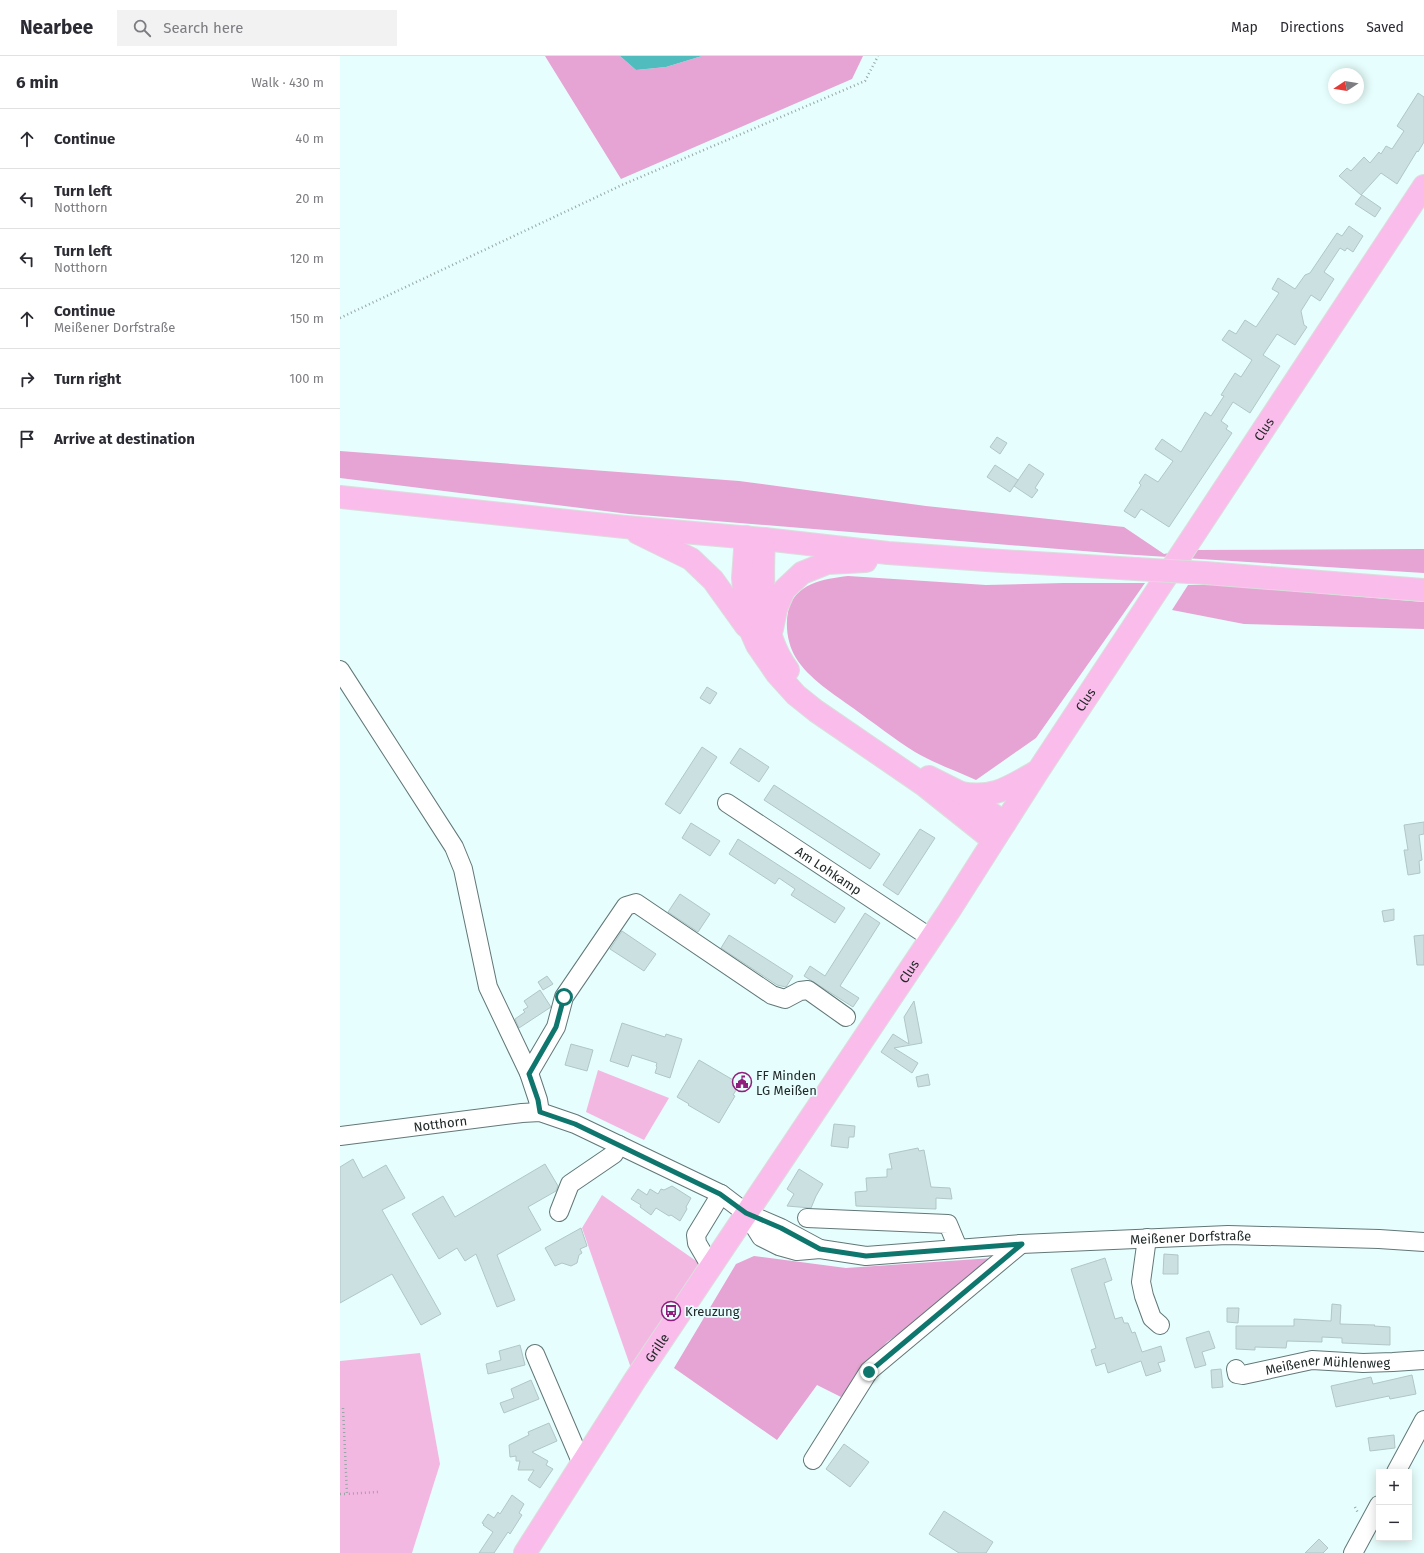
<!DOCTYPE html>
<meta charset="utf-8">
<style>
:root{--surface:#fff;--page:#f2f2f3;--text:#2b2b33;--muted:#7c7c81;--line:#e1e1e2}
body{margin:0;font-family:"Fira Sans",sans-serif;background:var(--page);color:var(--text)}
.controls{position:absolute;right:12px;bottom:12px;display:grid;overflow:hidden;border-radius:0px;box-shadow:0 2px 10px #0003}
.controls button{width:36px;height:36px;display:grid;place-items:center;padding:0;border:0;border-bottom:1px solid var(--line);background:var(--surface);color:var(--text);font:20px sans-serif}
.compass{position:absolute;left:988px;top:12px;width:36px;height:36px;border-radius:50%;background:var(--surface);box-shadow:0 2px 10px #0003;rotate:258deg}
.stop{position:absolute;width:12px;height:12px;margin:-9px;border:3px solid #0f766e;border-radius:50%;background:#fff}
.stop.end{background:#0f766e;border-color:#fff;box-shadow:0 1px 4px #0008}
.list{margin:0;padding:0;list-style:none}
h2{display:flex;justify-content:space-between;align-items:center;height:52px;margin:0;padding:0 16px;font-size:17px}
h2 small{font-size:13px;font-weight:400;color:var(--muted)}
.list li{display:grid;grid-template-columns:26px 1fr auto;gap:12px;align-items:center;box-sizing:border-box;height:60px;padding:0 16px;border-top:1px solid var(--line)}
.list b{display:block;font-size:15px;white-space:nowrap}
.list p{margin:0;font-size:13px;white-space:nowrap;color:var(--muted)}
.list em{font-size:13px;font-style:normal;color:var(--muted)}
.icon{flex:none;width:22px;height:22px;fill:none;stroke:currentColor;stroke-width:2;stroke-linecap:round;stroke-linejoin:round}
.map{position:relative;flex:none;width:1084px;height:1497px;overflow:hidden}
header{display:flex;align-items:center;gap:24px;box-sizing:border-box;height:56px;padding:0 20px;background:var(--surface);border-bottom:1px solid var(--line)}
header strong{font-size:19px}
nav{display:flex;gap:22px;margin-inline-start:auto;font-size:14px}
.search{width:280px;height:36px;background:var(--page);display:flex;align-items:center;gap:10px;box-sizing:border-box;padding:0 14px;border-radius:0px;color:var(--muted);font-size:15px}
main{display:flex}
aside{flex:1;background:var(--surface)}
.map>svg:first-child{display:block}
</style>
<header>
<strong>Nearbee</strong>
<div class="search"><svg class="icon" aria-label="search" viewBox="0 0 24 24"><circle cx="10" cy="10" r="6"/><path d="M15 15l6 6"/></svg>Search here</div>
<nav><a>Map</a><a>Directions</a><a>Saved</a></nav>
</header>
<main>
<aside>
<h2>6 min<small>Walk · 430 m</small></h2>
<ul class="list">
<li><svg class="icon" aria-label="ahead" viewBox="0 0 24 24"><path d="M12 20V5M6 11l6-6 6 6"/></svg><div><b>Continue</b></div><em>40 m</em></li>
<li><svg class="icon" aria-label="left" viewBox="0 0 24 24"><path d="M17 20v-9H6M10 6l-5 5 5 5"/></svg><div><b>Turn left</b><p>Notthorn</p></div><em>20 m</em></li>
<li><svg class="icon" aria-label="left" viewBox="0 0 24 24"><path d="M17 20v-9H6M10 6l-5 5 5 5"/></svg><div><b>Turn left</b><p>Notthorn</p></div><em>120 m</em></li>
<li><svg class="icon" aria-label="ahead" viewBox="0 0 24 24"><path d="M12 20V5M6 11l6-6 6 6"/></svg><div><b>Continue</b><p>Meißener Dorfstraße</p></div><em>150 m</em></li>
<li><svg class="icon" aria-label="right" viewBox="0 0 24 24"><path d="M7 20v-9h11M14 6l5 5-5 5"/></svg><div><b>Turn right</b></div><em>100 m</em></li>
<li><svg class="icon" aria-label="arrive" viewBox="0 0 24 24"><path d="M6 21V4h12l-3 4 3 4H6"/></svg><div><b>Arrive at destination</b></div></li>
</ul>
</aside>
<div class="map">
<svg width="1084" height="1497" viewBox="0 0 1084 1497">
<rect width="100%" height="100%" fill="#e6fefd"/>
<g fill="#f3b8e2">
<path d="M258 1014 329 1042 304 1084 246 1056Z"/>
<path d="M262 1139 359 1207 292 1315 242 1172Z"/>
<path d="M80 1297 100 1408 72 1497H0V1305Z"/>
</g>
<g fill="#e5a4d3">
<path d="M205 0H280L296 14 326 11 362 0H523L512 23 281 123Z"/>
<path d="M0 395 399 425 586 450 784 471 824 498 844 494 1084 493V517L780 498 289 458 0 422Z"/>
<path d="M508 520 646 529 724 527H805L696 682 636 724C616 715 594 707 575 696 554 683 534 667 513 652 495 639 468 622 456 602 448 589 445 571 448 556 454 527 484 523 508 520Z"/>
<path d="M848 529H877L1084 546V573L904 568 832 554Z"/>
<path d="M414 1200 506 1212 653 1202 651 1213 547 1286 501 1341 477 1329 437 1384 334 1312 396 1208Z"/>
</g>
<path fill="#50bcbd" d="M280 0H362L326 11 296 14Z"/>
<g fill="#cbe1e1" stroke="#b1c7c7">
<path d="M1078 37 1084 41V86L1078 96 1077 95 1057 128 1041 117 1021 139 999 120 1007 112 1011 115 1024 101 1030 107 1039 96 1041 98 1046 90 1052 93 1064 75 1057 70Z"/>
<path d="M1022 139 1041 152 1035 161 1015 148Z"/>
<path d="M1009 170 1023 180 1013 196 1007 192 1005 195 1000 192 984 216 994 223 980 245 971 239 961 255 964 269 967 271 955 289 937 278 923 299 940 310 910 357 893 346 881 365 888 370 886 373 892 377 829 471 801 453 795 462 784 455 801 429 799 427 805 418 818 426 833 405 815 393 822 383 841 396 865 356 871 360 884 340 881 339 895 317 901 321 912 304 882 284 889 274 896 278 905 264 916 271 939 237 932 233 938 222 955 233 965 219 970 217 997 177 1002 180Z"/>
<path d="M657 381 667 387 660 398 650 391Z"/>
<path d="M689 408 704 418 695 432 698 434 692 442 674 430Z"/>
<path d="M655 409 678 424 670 436 647 421Z"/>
<path d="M367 631 377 637 370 648 360 642Z"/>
<path d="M362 691 377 701 340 758 325 748Z"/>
<path d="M400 692 429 711 419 726 390 707Z"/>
<path d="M434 729 540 798 530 813 424 744Z"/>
<path d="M1084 766V778L1079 779 1082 804 1079 805 1080 817 1068 819 1064 794H1068L1064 769Z"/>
<path d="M351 767 380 785 370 800 342 782Z"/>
<path d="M580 773 595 782 558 839 543 829Z"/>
<path d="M398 783 505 852 495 867 451 839 455 833 439 822 435 828 389 798Z"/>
<path d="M340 838 370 858 358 876 328 856Z"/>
<path d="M1054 853V864L1044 866 1042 855Z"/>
<path d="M525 857 540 867 500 930 519 942 513 951 464 920 470 910 485 920Z"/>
<path d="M282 875 316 898 304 915 270 893Z"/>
<path d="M389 879 453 920 446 931 437 929 381 892Z"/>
<path d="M1084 879V909H1077L1074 880Z"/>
<path d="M207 920 213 928 203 934 198 926Z"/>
<path d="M200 934 211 951 179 972 175 963 185 956 183 954 188 951 184 945Z"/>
<path d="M574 945 582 987 554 992 578 1007 572 1017 541 996 553 978 569 988 564 961Z"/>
<path d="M282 967 325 981 326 978 342 983 330 1022 315 1017 317 1011 316 1010 317 1007 292 999 288 1011 270 1005Z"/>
<path d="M231 988 253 994 247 1015 225 1009Z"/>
<path d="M359 1004 400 1028 393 1039 395 1040 379 1067 348 1049 349 1048 337 1041Z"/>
<path d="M588 1018 590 1029 578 1031 576 1021Z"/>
<path d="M494 1068 515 1070 514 1081H509L508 1092 491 1090Z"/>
<path d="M578 1092 579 1095 584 1094 591 1131 610 1132 612 1143 596 1142V1153L516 1150 515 1136 527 1135 526 1122 547 1121V1113H552L549 1098Z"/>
<path d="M13 1103 23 1122 46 1109 65 1142 42 1154 101 1258 81 1269 52 1218 0 1247V1111Z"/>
<path d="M205 1108 218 1130 216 1135 188 1151 201 1174 157 1199 175 1244 157 1251 136 1198 125 1205 117 1192 99 1203 72 1158 103 1140 115 1161Z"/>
<path d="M459 1113 483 1128 476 1140 471 1152 447 1150 454 1138 447 1133Z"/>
<path d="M332 1130 351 1142 346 1151 347 1153 340 1165 331 1159 329 1160 316 1152 311 1159 300 1151 301 1149 291 1143 298 1133 307 1139 310 1133 318 1138 321 1133 324 1134Z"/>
<path d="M241 1172 247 1190 240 1193 242 1197 239 1199 237 1207 231 1210 222 1207 215 1210 205 1192Z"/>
<path d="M824 1198 838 1199V1218H823Z"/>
<path d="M765 1202 772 1224 764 1227 775 1263 782 1261 784 1267H788L792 1277 795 1276 802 1296 821 1290 825 1305 818 1307 821 1315 806 1320 801 1305 768 1317 765 1307 756 1310 751 1294 756 1292 731 1213Z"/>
<path d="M992 1248 1001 1249 1000 1268 1035 1269 1034 1270 1050 1271V1289L1002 1287V1282L982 1281V1286L947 1285 946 1292 915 1291V1294L896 1293V1270H954V1263L991 1265Z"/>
<path d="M887 1252H899L898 1267 887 1266Z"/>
<path d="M869 1275 875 1292 862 1296 866 1309 855 1312 846 1282Z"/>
<path d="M180 1289 185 1309 148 1318 146 1308 161 1304 159 1295Z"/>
<path d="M881 1313 883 1331 872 1332 871 1314Z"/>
<path d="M1072 1319 1076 1338 1050 1343 1049 1340 996 1351 991 1330 1031 1321 1033 1328Z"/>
<path d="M191 1324 199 1343 164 1357 160 1347 174 1342 171 1333Z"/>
<path d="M209 1367 217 1385 192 1396 208 1405 206 1409 213 1413 200 1432 188 1424 194 1414H178L180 1405H176V1400L170 1401 169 1389 189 1379 188 1376Z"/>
<path d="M1054 1379 1055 1392 1030 1395 1028 1382Z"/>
<path d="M504 1388 529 1406 510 1431 486 1413Z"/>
<path d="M172 1439 184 1448 179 1457 182 1459 170 1478 168 1476 154 1497H139L153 1476 143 1469 144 1468 142 1467 148 1458 154 1462 158 1456 160 1458Z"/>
<path d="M604 1455 653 1486 646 1497H619L589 1478Z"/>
<path d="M979 1483 988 1492 983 1497H965Z"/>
</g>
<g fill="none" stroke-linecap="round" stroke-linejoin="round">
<g stroke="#627777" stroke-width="20">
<g id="minor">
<path d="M0 614 114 791 123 813 148 931 189 1017 198 1044 200 1056"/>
<path id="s1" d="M387 747 591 882"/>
<path d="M189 1017 216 971 224 941 286 850 296 847 432 939 445 943 460 935 468 934 506 961"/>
<path id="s2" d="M0 1080 182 1057 200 1056 235 1068 381 1138 406 1157 441 1172 480 1193"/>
<path d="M219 1156 230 1128 274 1098 279 1089"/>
<path id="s3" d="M406 1157 421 1181 439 1190 457 1195 480 1193 526 1200 681 1188 888 1179 1039 1183 1084 1186"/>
<path d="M467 1162 608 1168 618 1192"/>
<path d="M807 1182 801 1226 804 1240 812 1262 820 1269"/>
<path d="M371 1211 357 1187 356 1179 381 1138"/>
<path d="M195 1298 242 1408"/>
<path id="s4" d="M896 1313 897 1318 903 1319 972 1304 1023 1307 1053 1306 1084 1304"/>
<path d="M473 1404 529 1315 681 1188"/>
<path d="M1056 1416 1084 1364"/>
<path d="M1013 1497 1039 1449"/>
</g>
</g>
<g stroke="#dbdddd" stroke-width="24">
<g id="major">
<path d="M0 441 285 471 424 483 548 497 646 504 796 513"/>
<path d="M298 477 351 503 373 524 406 570"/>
<path d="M406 481 403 522 405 543 410 573 417 589 437 618 456 639 476 655 584 729 653 784"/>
<path d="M424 483C422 526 420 577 448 614"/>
<path d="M865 517 1084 534"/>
<path d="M432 573 436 553 444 534 462 517 487 507 526 505"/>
<path d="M589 721 621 737 665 767"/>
<path d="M621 737C654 743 669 731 696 716"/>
<path id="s5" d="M185 1497 295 1324 609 855 698 715 1084 130"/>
</g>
</g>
<g stroke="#96a7a6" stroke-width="2.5" stroke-dasharray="1 3" stroke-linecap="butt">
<path d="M0 262 282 129 525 25 538 0"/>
<path d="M3 1352 7 1438 38 1436"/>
<path d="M0 1438H7"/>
<path d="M1015 1451 1018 1457"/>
</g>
<use href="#minor" stroke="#fff" stroke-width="18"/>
<use href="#major" stroke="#fabcea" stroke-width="22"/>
<g stroke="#dbdddd" stroke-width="24" stroke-linecap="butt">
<path id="major-bridge" d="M796 513 865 517"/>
</g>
<use href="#major-bridge" stroke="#fabcea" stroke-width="22"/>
</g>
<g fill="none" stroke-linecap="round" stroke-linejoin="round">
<path stroke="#0f766e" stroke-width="5" d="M224 941 216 971 189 1018 198 1044 200 1056 235 1068 380 1138 406 1157 441 1172 480 1193 526 1200 682 1188 529 1316"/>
</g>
<defs>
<g id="civic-ring" transform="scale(1)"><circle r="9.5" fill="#e6fefd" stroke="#911d7c" stroke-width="1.5"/><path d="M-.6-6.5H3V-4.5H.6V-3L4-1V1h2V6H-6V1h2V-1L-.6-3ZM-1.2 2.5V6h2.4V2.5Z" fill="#911d7c"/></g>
<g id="bus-ring" transform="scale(1)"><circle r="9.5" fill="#e6fefd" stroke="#911d7c" stroke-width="1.5"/><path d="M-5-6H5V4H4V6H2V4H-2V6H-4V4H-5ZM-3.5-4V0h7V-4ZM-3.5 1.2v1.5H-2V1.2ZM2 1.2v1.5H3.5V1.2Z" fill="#911d7c"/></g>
</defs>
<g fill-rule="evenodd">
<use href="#civic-ring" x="402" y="1026"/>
<use href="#bus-ring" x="331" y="1255"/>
</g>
<g text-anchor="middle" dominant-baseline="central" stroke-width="3.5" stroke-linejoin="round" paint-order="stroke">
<g font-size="13" fill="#212929" stroke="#e6fefd">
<text stroke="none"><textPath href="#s5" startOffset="1345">Clus</textPath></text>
<text stroke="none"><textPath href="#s5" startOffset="1021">Clus</textPath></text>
<text stroke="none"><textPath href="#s1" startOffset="122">Am Lohkamp</textPath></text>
<text stroke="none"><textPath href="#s5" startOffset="697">Clus</textPath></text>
<text stroke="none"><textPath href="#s2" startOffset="101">Notthorn</textPath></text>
<text stroke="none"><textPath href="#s3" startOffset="462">Meißener Dorfstraße</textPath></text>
<text stroke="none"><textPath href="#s5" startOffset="244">Grille</textPath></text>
<text stroke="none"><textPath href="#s4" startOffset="97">Meißener Mühlenweg</textPath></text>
</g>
<g font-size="13" fill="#212929" stroke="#e6fefd" text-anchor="start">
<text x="416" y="1019">FF Minden<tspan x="416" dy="15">LG Meißen</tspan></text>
<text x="345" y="1255">Kreuzung</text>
</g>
</g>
</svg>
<div class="controls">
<button>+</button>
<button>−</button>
</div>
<svg class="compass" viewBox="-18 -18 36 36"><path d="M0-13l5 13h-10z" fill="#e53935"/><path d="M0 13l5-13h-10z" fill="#7c7c81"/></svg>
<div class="stop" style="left:224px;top:941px"></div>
<div class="stop end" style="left:529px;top:1316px"></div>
</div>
</main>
